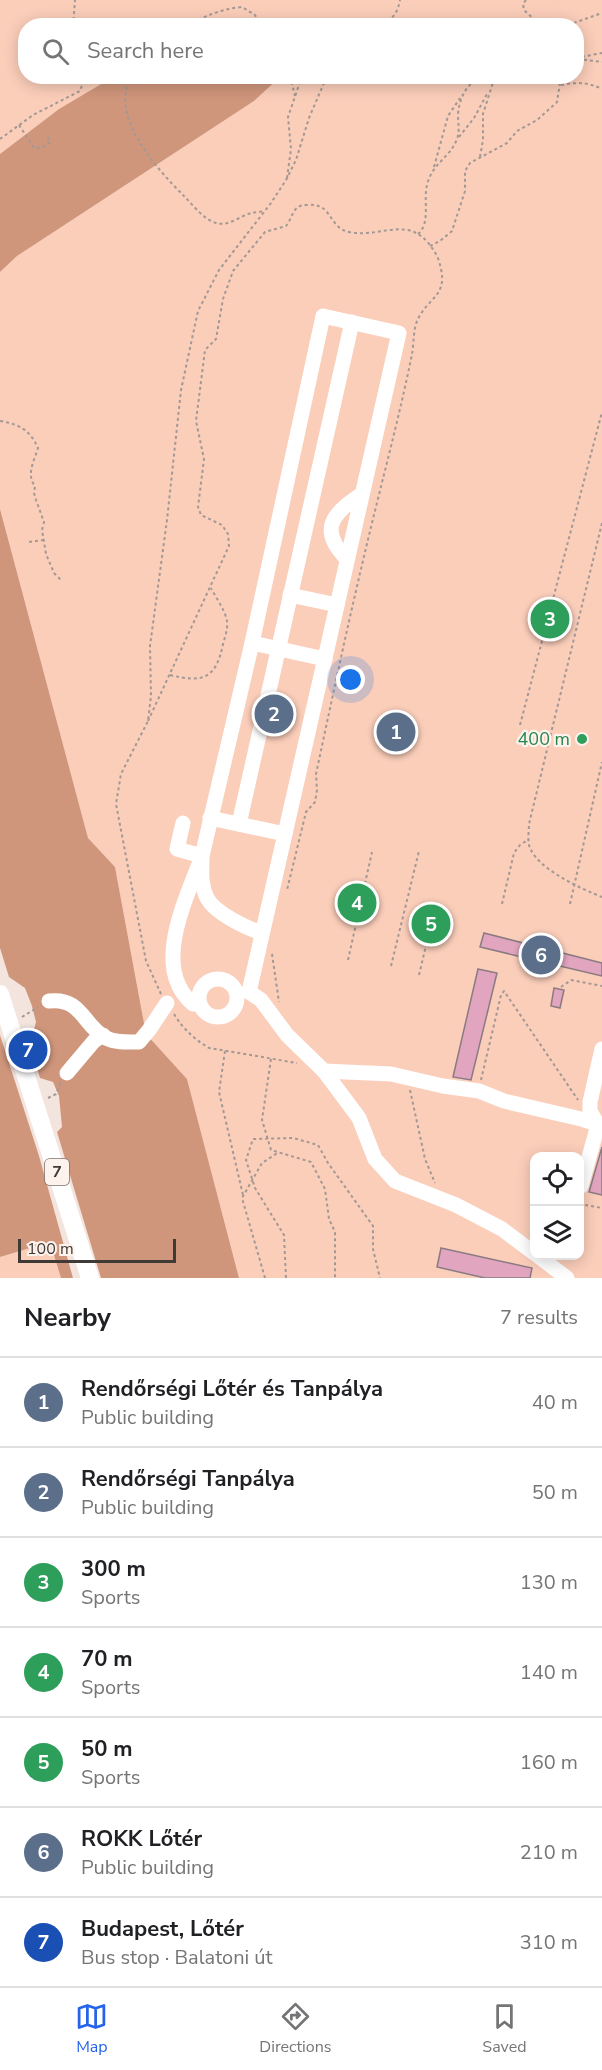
<!DOCTYPE html>
<meta charset="utf-8">
<style>
:root{--surface:#fff;--page:#f2f2f2;--text:#202124;--muted:#757577;--line:#e0e0e0;--accent:#2563eb}
body{margin:0;font-family:"Nunito Sans",sans-serif;background:var(--page);color:var(--text)}
.controls{position:absolute;right:18px;bottom:18px;display:grid;overflow:hidden;border-radius:12px;box-shadow:0 3px 15px #0003}
.controls button{width:54px;height:54px;display:grid;place-items:center;padding:0;border:0;border-bottom:2px solid var(--line);background:var(--surface);color:var(--text);font:30px sans-serif}
.scale{position:absolute;left:18px;bottom:15px;width:158px;box-sizing:border-box;padding-left:6px;border:3px solid #403a37;border-top:0;font-size:16px;line-height:21px;white-space:nowrap;color:#403a37;-webkit-text-stroke:4px #fef2ed;paint-order:stroke}
.you{position:absolute;left:351px;top:680px;width:21px;height:21px;margin:-15px;border:4px solid #fff;border-radius:50%;background:#1a73e8;box-shadow:0 0 0 9px #1a73e833}
.badge{display:grid;place-items:center;width:39px;height:39px;border-radius:50%;background:var(--accent);color:#fff;font-size:20px;font-weight:700}
.pin{position:absolute;translate:-50% -50%;border:3px solid #fff;box-shadow:0 2px 6px #0006}
.list{margin:0;padding:0;list-style:none}
h2{display:flex;justify-content:space-between;align-items:center;height:78px;margin:0;padding:0 24px;font-size:26px}
h2 small{font-size:20px;font-weight:400;color:var(--muted)}
.list li{display:grid;grid-template-columns:39px 1fr auto;gap:18px;align-items:center;box-sizing:border-box;height:90px;padding:0 24px;border-top:2px solid var(--line)}
.list b{display:block;font-size:22px;white-space:nowrap}
.list p{margin:0;font-size:20px;white-space:nowrap;color:var(--muted)}
.list em{font-size:20px;font-style:normal;color:var(--muted)}
.icon{flex:none;width:33px;height:33px;fill:none;stroke:currentColor;stroke-width:2;stroke-linecap:round;stroke-linejoin:round}
.map{position:relative;flex:none;width:602px;height:1278px;overflow:hidden}
.search{position:absolute;background:var(--surface);box-shadow:0 3px 15px #0003;left:18px;right:18px;top:18px;height:66px;display:flex;align-items:center;gap:15px;box-sizing:border-box;padding:0 21px;border-radius:24px;color:var(--muted);font-size:22px}
.sheet{height:708px;background:var(--surface)}
nav{display:flex;justify-content:space-around;align-items:center;box-sizing:border-box;height:84px;border-top:2px solid var(--line);background:var(--surface);font-size:16px;color:var(--muted)}
nav a{display:grid;justify-items:center;gap:3px}
nav .on{color:var(--accent)}
.map>svg:first-child{display:block}
</style>
<div class="map">
<svg width="602" height="1278" viewBox="0 0 602 1278">
<rect width="100%" height="100%" fill="#f3e4de"/>
<g fill="#fbceba" fill-rule="evenodd">
<path d="M0 0H602V1278H239L187 1079 146 1034 115 867 88 838 0 509V272L17 256 254 101 280 77 576 76V26H235L210 19 199 26H26V76L113 77 59 109 0 154ZM534 1156H580V1256H534Z"/>
<path d="M50 1242 61 1278H0V1257Z"/>
</g>
<g fill="#d0967c">
<path d="M113 77H280L254 101 17 256 0 272V154L59 109Z"/>
<path d="M0 509 88 838 115 867 146 1034 187 1079 239 1278H101L57 1132 62 1127 59 1096 53 1082 40 1078 30 1044 36 1022 32 1006 25 988 9 977 0 948Z"/>
<path d="M0 1035 39 1156 73 1278H61L50 1242 0 1257Z"/>
</g>
<g fill="#e2a5bf" stroke="#897b81" stroke-width="1.5">
<path d="M484 933 602 963V976L480 947Z"/>
<path d="M478 969 497 973 471 1080 453 1077Z"/>
<path d="M554 988 564 990 560 1008 551 1006Z"/>
<path d="M602 1147V1195L589 1192Z"/>
<path d="M441 1248 532 1268 530 1278H485L437 1267Z"/>
</g>
<g fill="none" stroke-linecap="round" stroke-linejoin="round">
<g stroke="#a39894" stroke-width="2" stroke-dasharray="3 3" stroke-linecap="butt">
<path d="M538 22 571 24 602 13"/>
<path d="M73 26 75 0"/>
<path d="M188 26C206 15 222 9 242 7L255 15 261 26"/>
<path d="M370 26C388 20 396 21 400 0"/>
<path d="M485 26 514 22H537L524 10 523 4 526 0"/>
<path d="M576 58 602 53"/>
<path d="M578 59 602 62"/>
<path d="M132 76C107 115 158 170 184 196 193 205 203 219 216 223 228 227 240 216 251 213 255 212 260 212 265 211"/>
<path d="M290 76 295 96"/>
<path d="M561 85C577 82 588 82 602 89"/>
<path d="M19 125 34 148 43 147 50 142 48 137"/>
<path d="M459 137 474 118 487 94"/>
<path d="M0 139 33 115 80 91 82 85 79 76"/>
<path d="M480 157 483 140V114L495 76"/>
<path d="M434 167 448 116 460 98"/>
<path d="M287 178 291 149 288 117 302 76"/>
<path d="M418 234C431 223 423 200 427 185 432 163 450 158 457 139 460 131 458 123 458 115 459 98 466 85 481 76"/>
<path d="M430 246 440 241 452 231 465 191V171L470 163 507 143 517 131 537 120 557 102 561 76"/>
<path d="M0 421C19 424 30 430 38 448 34 461 26 475 35 486L34 493 36 500 44 522 42 530 46 554 54 573 62 581"/>
<path d="M602 523 529 824C529 831 527 841 530 848 539 870 582 889 602 897"/>
<path d="M29 542 43 540"/>
<path d="M170 675C203 683 216 679 223 644 225 637 228 629 227 621 225 610 216 598 211 588"/>
<path d="M148 721 229 546 228 534 222 525 201 515 198 507 204 459 196 421 205 350 216 339 223 299 233 271 265 232 286 226C290 221 292 214 295 210 298 206 302 205 307 205 333 202 328 228 349 232 384 239 412 210 437 256 439 260 440 265 441 269 447 296 428 298 418 319 413 328 414 344 412 354 399 419 381 484 366 548 348 623 332 699 316 774L317 790 315 802 306 812 287 890"/>
<path d="M520 725 602 412"/>
<path d="M502 904 514 853 520 845 529 839"/>
<path d="M570 904 602 762"/>
<path d="M272 954 279 1002"/>
<path d="M348 960 372 852"/>
<path d="M391 966 419 851"/>
<path d="M419 975 437 899"/>
<path d="M561 987 571 980 602 986"/>
<path d="M161 994 146 961 116 804 121 774 148 721 151 696 150 646 167 520 181 390 198 311 219 270 271 203 286 180 296 160 309 118 324 83 334 76"/>
<path d="M174 1014C183 1029 194 1039 209 1048L297 1063"/>
<path d="M22 1017 38 1007"/>
<path d="M225 1051 219 1092 243 1195"/>
<path d="M271 1059 262 1120 271 1150 311 1162 325 1189 329 1219 335 1232V1278"/>
<path d="M481 1080 501 995 504 991 578 1100"/>
<path d="M410 1090 425 1159 435 1183"/>
<path d="M48 1098 56 1094 61 1082"/>
<path d="M580 1202 585 1205 602 1208"/>
<path d="M265 1278 242 1198 262 1163 279 1152"/>
<path d="M286 1278 284 1235 255 1188 246 1160 253 1139 293 1138 318 1145 328 1163 373 1226V1249L380 1278"/>
</g>
<g stroke="#fff" stroke-width="15">
<path d="M347 559C318 530 332 513 362 494"/>
<path d="M290 595 337 605"/>
<path d="M252 643 325 659"/>
<path d="M210 818 285 834"/>
<path d="M183 823 177 849 202 856C187 898 150 968 193 1004H200"/>
<path d="M239 824 352 322"/>
<path d="M262 933C246 928 215 913 207 898 200 884 202 870 202 856L252 643 323 316 399 333C349 552 300 772 249 992L261 1000 287 1035 324 1071 359 1118 375 1159 395 1181 456 1205 502 1229 534 1253"/>
<circle cx="218" cy="998" r="19"/>
<path d="M49 1001C82 997 83 1026 106 1038 116 1043 129 1042 139 1042L149 1030 167 1003"/>
<path d="M324 1071 391 1074 443 1086 479 1091 504 1101 581 1119 602 1126"/>
<path d="M67 1073 94 1041 103 1035"/>
<path d="M581 1186 598 1125 590 1111V1102L602 1049"/>
<path d="M538 1256 567 1278"/>
</g>
<path stroke="#fff" stroke-width="18" d="M0 994 90 1278"/>
</g>
<circle fill="#2e9e5b" stroke="#fef2ed" stroke-width="2" cx="582" cy="739" r="6"/>
<g text-anchor="middle" dominant-baseline="central" stroke-width="4.5" stroke-linejoin="round" paint-order="stroke">
<rect fill="#fef2ed" stroke="#79716e" stroke-width="1.5" x="45" y="1159" width="24" height="26" rx="4.5"/>
<g font-size="16" font-weight="bold" fill="#403a37">
<text x="57" y="1172">7</text>
</g>
<g font-size="18" fill="#27864d" stroke="#fef2ed" text-anchor="end">
<text x="570" y="739">400 m</text>
</g>
</g>
</svg>
<div class="controls">
<button><svg class="icon" aria-label="locate" viewBox="0 0 24 24"><circle cx="12" cy="12" r="6"/><path d="M12 2v4M12 18v4M2 12h4M18 12h4"/></svg></button>
<button><svg class="icon" aria-label="layers" viewBox="0 0 24 24"><path d="M12 4l9 5-9 5-9-5zM3 14l9 5 9-5"/></svg></button>
</div>
<div class="scale">100 m</div>
<div class="you"></div>
<div class="pin badge" style="left:396px;top:732px;background:#5c6f8a">1</div>
<div class="pin badge" style="left:274px;top:714px;background:#5c6f8a">2</div>
<div class="pin badge" style="left:550px;top:619px;background:#2e9e5b">3</div>
<div class="pin badge" style="left:357px;top:903px;background:#2e9e5b">4</div>
<div class="pin badge" style="left:431px;top:924px;background:#2e9e5b">5</div>
<div class="pin badge" style="left:541px;top:955px;background:#5c6f8a">6</div>
<div class="pin badge" style="left:28px;top:1050px;background:#1a4fb4">7</div>
<div class="search"><svg class="icon" aria-label="search" viewBox="0 0 24 24"><circle cx="10" cy="10" r="6"/><path d="M15 15l6 6"/></svg>Search here</div>
</div>
<section class="sheet">
<h2>Nearby<small>7 results</small></h2>
<ul class="list">
<li><span class="badge" style="background:#5c6f8a">1</span><div><b>Rendőrségi Lőtér és Tanpálya</b><p>Public building</p></div><em>40 m</em></li>
<li><span class="badge" style="background:#5c6f8a">2</span><div><b>Rendőrségi Tanpálya</b><p>Public building</p></div><em>50 m</em></li>
<li><span class="badge" style="background:#2e9e5b">3</span><div><b>300 m</b><p>Sports</p></div><em>130 m</em></li>
<li><span class="badge" style="background:#2e9e5b">4</span><div><b>70 m</b><p>Sports</p></div><em>140 m</em></li>
<li><span class="badge" style="background:#2e9e5b">5</span><div><b>50 m</b><p>Sports</p></div><em>160 m</em></li>
<li><span class="badge" style="background:#5c6f8a">6</span><div><b>ROKK Lőtér</b><p>Public building</p></div><em>210 m</em></li>
<li><span class="badge" style="background:#1a4fb4">7</span><div><b>Budapest, Lőtér</b><p>Bus stop · Balatoni út</p></div><em>310 m</em></li>
</ul>
</section>
<nav>
<a class="on"><svg class="icon" aria-label="map" viewBox="0 0 24 24"><path d="M3 6l6-2 6 2 6-2v14l-6 2-6-2-6 2zM9 4v14M15 6v14"/></svg>Map</a>
<a><svg class="icon" aria-label="directions" viewBox="0 0 24 24"><path d="M12 3l9 9-9 9-9-9zM9 14v-3h6M13 9l2 2-2 2"/></svg>Directions</a>
<a><svg class="icon" aria-label="saved" viewBox="0 0 24 24"><path d="M7 4h10v16l-5-4-5 4z"/></svg>Saved</a>
</nav>
